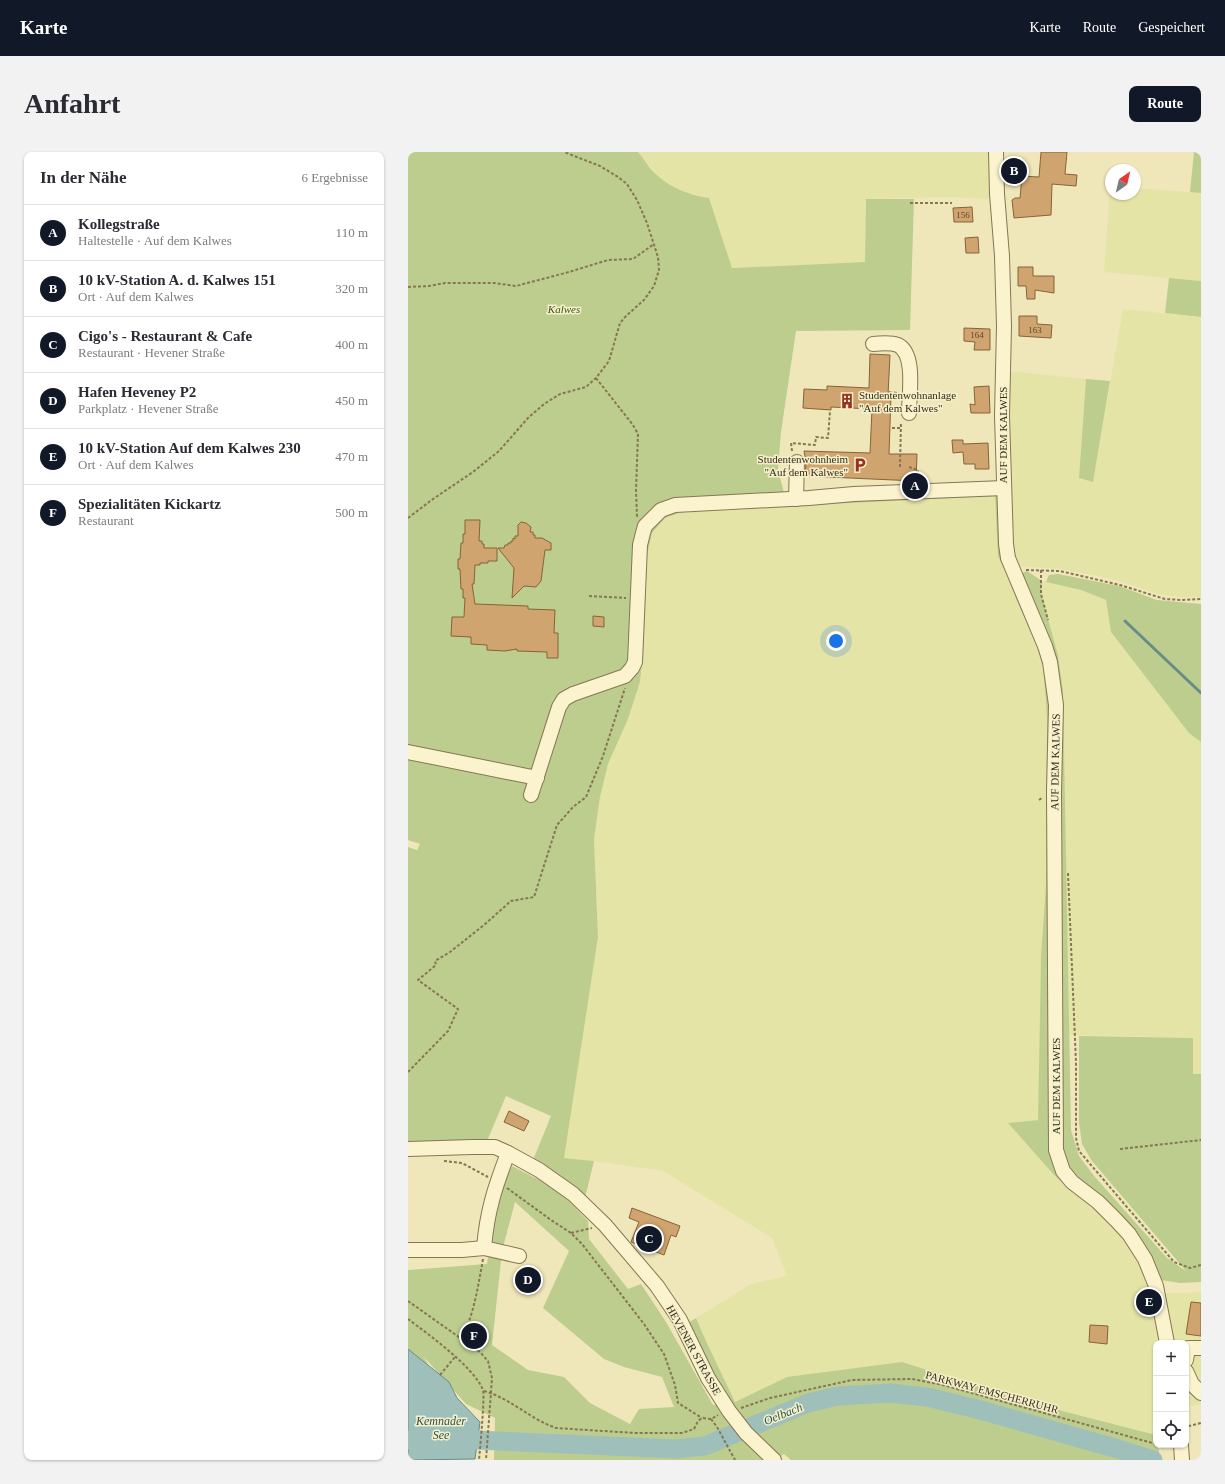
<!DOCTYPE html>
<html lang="de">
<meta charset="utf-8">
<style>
:root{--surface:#fff;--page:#f2f2f3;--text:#2b2b33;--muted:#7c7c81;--line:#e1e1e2;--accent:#111827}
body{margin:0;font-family:"Times New Roman",serif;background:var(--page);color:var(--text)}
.controls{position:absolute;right:12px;bottom:12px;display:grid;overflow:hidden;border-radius:8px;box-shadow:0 1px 3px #0004}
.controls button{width:36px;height:36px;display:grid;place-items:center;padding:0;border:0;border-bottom:1px solid var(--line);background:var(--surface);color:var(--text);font:20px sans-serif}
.compass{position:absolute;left:697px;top:12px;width:36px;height:36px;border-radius:50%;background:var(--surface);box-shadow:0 1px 3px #0004;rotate:34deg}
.you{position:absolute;left:428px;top:489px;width:14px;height:14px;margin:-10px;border:3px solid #fff;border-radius:50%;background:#1a73e8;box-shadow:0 0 0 6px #1a73e833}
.badge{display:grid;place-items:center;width:26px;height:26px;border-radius:50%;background:var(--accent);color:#fff;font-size:13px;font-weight:700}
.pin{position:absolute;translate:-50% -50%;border:2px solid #fff;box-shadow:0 1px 4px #0006}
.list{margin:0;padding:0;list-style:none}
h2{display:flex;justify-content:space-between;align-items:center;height:52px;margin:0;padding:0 16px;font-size:17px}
h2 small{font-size:13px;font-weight:400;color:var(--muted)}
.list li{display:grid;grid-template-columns:26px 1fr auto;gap:12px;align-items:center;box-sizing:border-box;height:56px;padding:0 16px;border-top:1px solid var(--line)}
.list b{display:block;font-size:15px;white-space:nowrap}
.list p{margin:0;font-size:13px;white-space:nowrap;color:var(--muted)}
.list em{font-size:13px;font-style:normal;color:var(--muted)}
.icon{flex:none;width:22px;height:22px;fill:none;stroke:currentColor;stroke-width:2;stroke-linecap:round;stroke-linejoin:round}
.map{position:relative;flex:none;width:793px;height:1308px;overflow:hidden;border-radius:8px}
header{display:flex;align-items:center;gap:24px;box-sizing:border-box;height:56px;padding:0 20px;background:var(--accent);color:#fff}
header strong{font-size:19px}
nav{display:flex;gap:22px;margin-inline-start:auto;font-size:14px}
.intro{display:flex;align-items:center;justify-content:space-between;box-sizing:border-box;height:96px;padding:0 24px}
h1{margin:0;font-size:28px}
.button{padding:10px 18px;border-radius:8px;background:var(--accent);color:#fff;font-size:14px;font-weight:700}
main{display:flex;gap:24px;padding:0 24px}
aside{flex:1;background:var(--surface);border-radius:8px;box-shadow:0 1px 3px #0004}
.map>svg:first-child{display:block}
</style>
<header>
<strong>Karte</strong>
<nav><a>Karte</a><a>Route</a><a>Gespeichert</a></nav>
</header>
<div class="intro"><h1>Anfahrt</h1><a class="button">Route</a></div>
<main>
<aside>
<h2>In der Nähe<small>6 Ergebnisse</small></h2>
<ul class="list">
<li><span class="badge">A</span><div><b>Kollegstraße</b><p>Haltestelle · Auf dem Kalwes</p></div><em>110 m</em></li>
<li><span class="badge">B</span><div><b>10 kV-Station A. d. Kalwes 151</b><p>Ort · Auf dem Kalwes</p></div><em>320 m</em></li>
<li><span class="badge">C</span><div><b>Cigo's - Restaurant &amp; Cafe</b><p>Restaurant · Hevener Straße</p></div><em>400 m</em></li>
<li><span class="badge">D</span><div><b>Hafen Heveney P2</b><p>Parkplatz · Hevener Straße</p></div><em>450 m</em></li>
<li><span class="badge">E</span><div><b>10 kV-Station Auf dem Kalwes 230</b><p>Ort · Auf dem Kalwes</p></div><em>470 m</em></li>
<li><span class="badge">F</span><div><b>Spezialitäten Kickartz</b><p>Restaurant</p></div><em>500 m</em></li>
</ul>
</aside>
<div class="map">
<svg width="793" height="1308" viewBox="0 0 793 1308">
<rect width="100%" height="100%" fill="#efe7ba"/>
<g fill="#e5e4a7">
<path d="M230 0H581L582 43 580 47 541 45 458 47 457 110 324 116 301 47 290 45 266 35 250 25Z"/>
<path d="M702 34 703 42H727V36L793 41V129L696 120Z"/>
<path d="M715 157 793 165V445H770L750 442 714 430 691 424 651 417 610 414 602 395 600 219 678 227 671 326 685 330Z"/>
<path d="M587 344 590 404 616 459 635 511 639 565 638 732 633 804 630 968 600 971 691 1057 725 1095 743 1130 755 1191H748V1283L627 1252 379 1225 327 1250 298 1189 288 1166 343 1132 379 1124 364 1086 255 1019 186 1009 155 1006 190 785 186 687 192 645 200 612 220 567 232 530 236 490 239 403 244 381 257 366 277 359Z"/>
<path d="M634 429 673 438 698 448 703 480 781 581 793 590V922H785V886L661 883 655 540 650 503 633 442Z"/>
<path d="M793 1140V1252L778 1255V1191H766L757 1141Z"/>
</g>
<g fill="#bdcd8e" fill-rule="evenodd">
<path d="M0 0H230C237 8 242 18 250 24 263 36 284 44 301 46L324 116 457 110 458 47H506L502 178 388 179 373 280 370 318 379 352 585 340 591 343 593 387 592 403 601 420 633 494 641 528 642 970 666 1041 647 1024 600 971 630 968 633 804 638 732 639 565 635 511 616 459 590 404 587 344 277 359 257 366 244 381 239 403 236 490 232 530 220 567 200 612 192 645 186 687 190 785 156 1006 186 1009 177 1046 125 1008 143 964 98 944 80 987 0 990V695L9 698 12 692 0 688Z"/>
<path d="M786 0H793V41L782 40Z"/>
<path d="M761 126 793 129V165L757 161Z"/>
<path d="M678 227 702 229 685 330 671 326Z"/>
<path d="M619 419 634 429 633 442 650 503 655 539 663 978 671 1004 687 1025 759 1106 778 1119 684 1009 674 992 671 970V884L785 886V922H793V1130L772 1131 753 1128 746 1113 664 1022 652 993V552L612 422Z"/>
<path d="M650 422 711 434 749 448 793 452V590L781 581 703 480 698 448 673 438 638 430 641 423Z"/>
<path d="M104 1014 149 1037 180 1069 181 1087 220 1137 233 1132 258 1170 305 1253 320 1251 278 1172 288 1166 298 1189 327 1250 379 1225 494 1210 627 1252 748 1283V1293H750L752 1308H383L376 1302 367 1308H86L87 1266 58 1252 16 1205 21 1214 0 1197V1118L79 1112 88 1048ZM107 1050 161 1099 135 1156 196 1207 216 1215 254 1225 266 1255 231 1257 222 1272 182 1251 156 1225 120 1218 84 1193 94 1099Z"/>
</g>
<path fill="#9fbfba" stroke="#678d89" d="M0 1197 41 1230 49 1246 72 1270 67 1307 0 1308Z"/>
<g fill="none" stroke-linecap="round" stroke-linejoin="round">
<path stroke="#678d89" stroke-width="3" d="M717 469 793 541"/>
<path stroke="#9fbfba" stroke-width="19" d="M0 1288H69L268 1297 297 1294 400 1251 430 1244 482 1241 519 1245 565 1256 710 1297 745 1308"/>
</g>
<g fill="#cfa46e" stroke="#866339">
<path d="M633 0H659L657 22 669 23 668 34 644 32 643 63 606 66 604 48 607 46H612L614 24 631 25Z"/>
<path d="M564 55 565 70H546L545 56Z"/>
<path d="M570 85 571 101H558L557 86Z"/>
<path d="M610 115H625V124H646V141L627 138V147H619L618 134H610Z"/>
<path d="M611 164H629V172L644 173 643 186 611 184Z"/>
<path d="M556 176 582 177V198H566L567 190 556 189Z"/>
<path d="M462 202 482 203 480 243H483L481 302H509L508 329 397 324 398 310 396 299 462 301 464 257 423 255V258L395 256 396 237 419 238V234L461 236Z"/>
<path d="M581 234 582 261H563L562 252 567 253 566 235Z"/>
<path d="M544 288H555V292L580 291 581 317H567V312H556L555 300 545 301Z"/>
<path d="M57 368H72L71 389H74V392H76V396H89V409H80V411H72V413H67L66 432H64L67 452 120 454V457L147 458 146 481H150V506H139V500L109 499V497L97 499 79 498V493L63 492V485L43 484 44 465H56L57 446H55V437H53L52 417H50V407H52L53 391H55V382H57Z"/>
<path d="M113 370 118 371 123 375 122 380H125V383H127V386H134L143 391V398H137L133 429 128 435 116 434 104 446 106 416 90 396H96L97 393H100V391H103V389H105V386L107 387V384H110V373Z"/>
<path d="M185 464 196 465V475L185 474Z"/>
<path d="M101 959 121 969 116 979 96 970Z"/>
<path d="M224 1056 272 1074 268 1085 263 1083 256 1103 223 1090 231 1070 221 1066Z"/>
<path d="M783 1150 793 1151V1184L778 1182Z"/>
<path d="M682 1173 700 1174 699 1192 681 1190Z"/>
</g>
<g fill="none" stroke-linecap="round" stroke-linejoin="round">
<g stroke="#867654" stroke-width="16">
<g id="minor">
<path d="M588 0 589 42 594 104 596 174 594 264 598 392 600 406 637 494 642 510 648 553 646 639 648 998 655 1019 664 1030 690 1050 708 1068 721 1082 737 1107 748 1134 759 1191"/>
<path d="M465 192C473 191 482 190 490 193 508 202 501 243 501 261"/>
<path d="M388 347 389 310"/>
<path d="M0 600 129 626"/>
<path d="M123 643 151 555 156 547 165 542 217 524 224 516 227 510 232 393 235 381 237 374 253 358 267 353 401 346 446 342 596 336"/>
<path d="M0 997 64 995H87L100 1001 131 1018 165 1042 197 1073 249 1134 272 1168 300 1226 321 1259 338 1281 366 1308"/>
<path d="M76 1096C79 1059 87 1035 100 1001"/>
<path d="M0 1098H54L76 1096 111 1104"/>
<path d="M778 1208 780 1196H793"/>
<path d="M778 1219 784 1232 793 1241"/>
<path d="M773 1293 774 1308"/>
</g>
</g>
<g stroke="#867654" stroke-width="2" stroke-dasharray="3 2" stroke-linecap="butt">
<path d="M502 51H544"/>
<path d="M0 135 21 134 37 131H86L108 134 161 120 200 108 225 107 246 92"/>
<path d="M188 226 225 273 230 282 228 338 229 365"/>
<path d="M481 240 490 241"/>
<path d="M484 276H493"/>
<path d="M384 299 383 291 407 293 408 285 420 286 422 259"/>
<path d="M492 315 493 270"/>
<path d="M501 315 510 318V328"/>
<path d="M0 366 25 347 65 320 91 299 120 266 136 252 152 242 178 235 188 226 201 209 212 171 218 164 236 148 246 134 251 118 250 105 239 71 229 48 219 32 210 25 192 14 156 0"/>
<path d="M618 418 652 419 712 433 757 447 774 448 793 447"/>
<path d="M633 418V442L640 468"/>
<path d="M181 444 218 446"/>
<path d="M631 648 635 645"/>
<path d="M660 721 668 911V986L671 999 766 1110 782 1116 793 1113"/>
<path d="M0 920 40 879 50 857 10 828 28 813 27 809 42 800 76 773 103 749 126 745 149 673 165 655 178 645 195 604 217 536"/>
<path d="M712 997 793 988"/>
<path d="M36 1009 54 1011 80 1025"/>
<path d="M99 1036 143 1068 163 1081 174 1092 236 1172 256 1202 267 1233 270 1251 294 1266"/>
<path d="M163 1081 184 1076"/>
<path d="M0 1149 72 1200 80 1209 84 1226 78 1308"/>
<path d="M0 1167C20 1182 66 1215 75 1238 77 1244 72 1297 71 1308"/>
<path d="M54 1187C66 1161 70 1135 75 1107"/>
<path d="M32 1223 47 1205"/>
<path d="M76 1239C102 1246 122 1267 148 1276L227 1281H274L286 1277 290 1269 294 1266 303 1267 310 1263"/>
<path d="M333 1256 362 1246 444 1228 504 1227 535 1233 748 1292"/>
<path d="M303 1267 309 1275 327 1308"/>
<path d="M778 1279 781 1274 793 1271"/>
</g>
<use href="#minor" stroke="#faf3cd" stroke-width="14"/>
</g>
<defs>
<g id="building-bare" transform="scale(1.2)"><path d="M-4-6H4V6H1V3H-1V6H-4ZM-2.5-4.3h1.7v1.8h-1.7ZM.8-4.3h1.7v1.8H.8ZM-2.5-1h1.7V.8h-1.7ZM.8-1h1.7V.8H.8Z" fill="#973222" stroke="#f6f0ca" stroke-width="2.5" paint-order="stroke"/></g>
<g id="parking-bare" transform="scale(1.2)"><path d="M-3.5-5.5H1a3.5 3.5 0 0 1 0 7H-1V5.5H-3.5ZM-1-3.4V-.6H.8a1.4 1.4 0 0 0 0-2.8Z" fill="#973222" stroke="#f6f0ca" stroke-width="2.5" paint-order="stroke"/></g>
</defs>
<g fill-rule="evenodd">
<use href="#building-bare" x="439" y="249"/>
<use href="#parking-bare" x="452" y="313"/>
</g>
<g text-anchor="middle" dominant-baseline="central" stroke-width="3" stroke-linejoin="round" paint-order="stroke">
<g font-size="9" fill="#5b492f">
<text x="555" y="63">156</text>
<text x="627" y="178">163</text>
<text x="569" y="183">164</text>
</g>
<g font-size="11" font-style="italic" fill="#3e5220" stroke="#f6f0ca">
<text x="156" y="157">Kalwes</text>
</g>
<g font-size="11" fill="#342b1a" stroke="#f6f0ca" text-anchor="start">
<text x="451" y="243">Studentenwohnanlage<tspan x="451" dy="13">"Auf dem Kalwes"</tspan></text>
<text x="440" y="307" text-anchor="end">Studentenwohnheim<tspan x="440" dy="13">"Auf dem Kalwes"</tspan></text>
</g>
<g font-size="11" fill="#342b1a" stroke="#f6f0ca">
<text transform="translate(595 283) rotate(-90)">AUF DEM KALWES</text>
<text transform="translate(647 610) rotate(-89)">AUF DEM KALWES</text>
<text transform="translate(648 934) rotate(-90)">AUF DEM KALWES</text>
<text transform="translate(286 1198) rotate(61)">HEVENER STRASSE</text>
<text transform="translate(584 1240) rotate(15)">PARKWAY EMSCHERRUHR</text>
</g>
<g font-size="12" font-style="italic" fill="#285255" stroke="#f6f0ca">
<text transform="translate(375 1262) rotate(-22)">Oelbach</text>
<text x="33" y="1269">Kemnader<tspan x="33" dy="14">See</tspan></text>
</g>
</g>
</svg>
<div class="controls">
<button>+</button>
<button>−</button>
<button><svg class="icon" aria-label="locate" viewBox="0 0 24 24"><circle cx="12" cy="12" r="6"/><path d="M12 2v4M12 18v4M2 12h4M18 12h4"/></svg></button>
</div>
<svg class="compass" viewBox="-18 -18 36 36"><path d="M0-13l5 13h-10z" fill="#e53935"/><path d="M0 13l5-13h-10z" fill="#7c7c81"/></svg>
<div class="you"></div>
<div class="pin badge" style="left:507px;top:334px">A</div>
<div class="pin badge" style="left:606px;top:19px">B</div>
<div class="pin badge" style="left:241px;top:1087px">C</div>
<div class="pin badge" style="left:120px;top:1128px">D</div>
<div class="pin badge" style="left:741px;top:1150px">E</div>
<div class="pin badge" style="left:66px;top:1184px">F</div>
</div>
</main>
